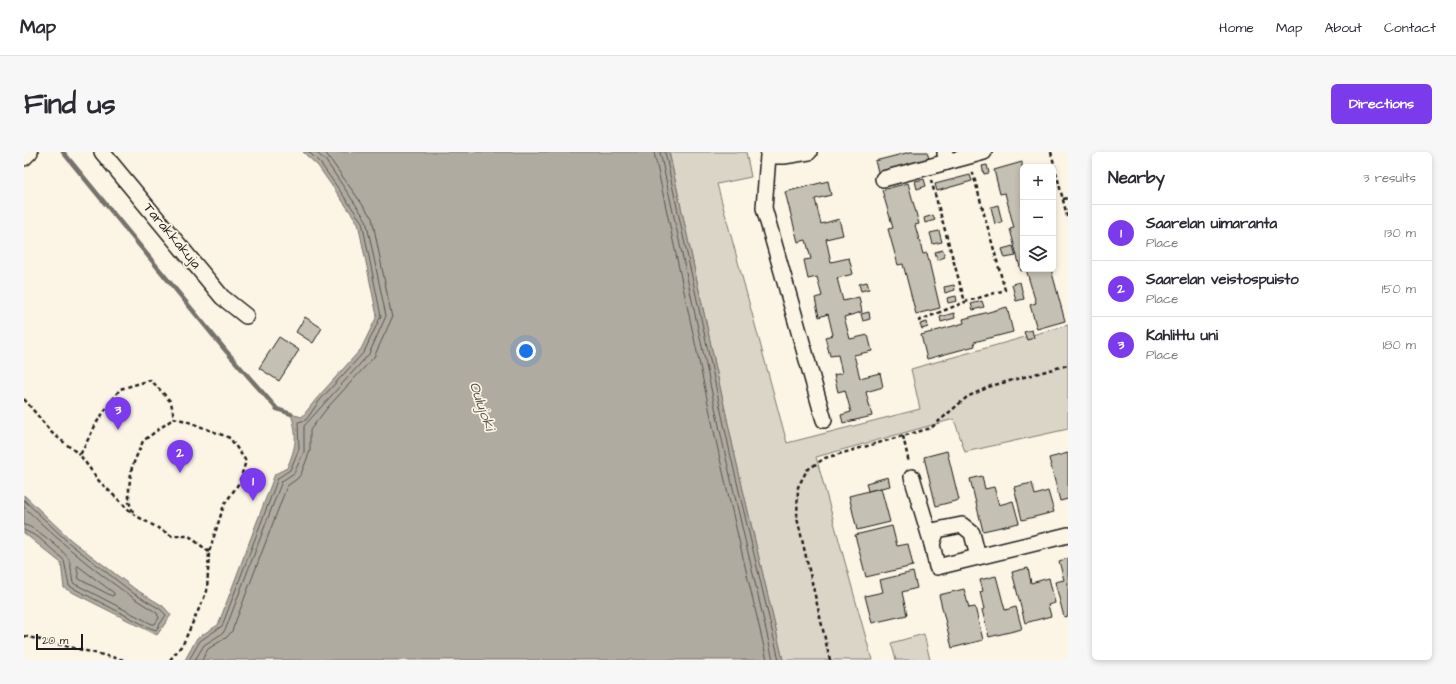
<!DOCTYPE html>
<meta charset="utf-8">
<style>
:root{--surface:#fff;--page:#f7f7f7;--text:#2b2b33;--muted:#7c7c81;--line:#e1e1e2;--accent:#7c3aed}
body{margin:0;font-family:"Architects Daughter",sans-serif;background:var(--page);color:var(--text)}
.controls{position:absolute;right:12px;top:12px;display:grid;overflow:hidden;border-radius:6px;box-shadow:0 2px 6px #0003}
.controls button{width:36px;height:36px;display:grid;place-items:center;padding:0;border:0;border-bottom:1px solid var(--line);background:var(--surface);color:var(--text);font:20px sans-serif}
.scale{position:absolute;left:12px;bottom:10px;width:47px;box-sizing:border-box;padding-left:4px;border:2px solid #1c1c1c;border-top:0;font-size:11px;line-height:14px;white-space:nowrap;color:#1c1c1c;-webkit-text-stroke:3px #fcf5e5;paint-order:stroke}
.you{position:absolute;left:502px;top:199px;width:14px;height:14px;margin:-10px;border:3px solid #fff;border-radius:50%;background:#1a73e8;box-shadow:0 0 0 6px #1a73e833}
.badge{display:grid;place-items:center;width:26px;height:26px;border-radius:50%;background:var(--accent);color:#fff;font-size:13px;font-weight:700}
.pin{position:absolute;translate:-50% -33px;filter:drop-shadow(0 1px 2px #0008)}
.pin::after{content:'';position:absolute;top:21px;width:14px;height:12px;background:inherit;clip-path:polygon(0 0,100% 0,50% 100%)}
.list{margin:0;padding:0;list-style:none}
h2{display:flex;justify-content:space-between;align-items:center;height:52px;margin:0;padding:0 16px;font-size:17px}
h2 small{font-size:13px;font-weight:400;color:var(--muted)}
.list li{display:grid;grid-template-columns:26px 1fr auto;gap:12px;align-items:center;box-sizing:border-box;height:56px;padding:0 16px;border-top:1px solid var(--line)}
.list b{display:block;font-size:15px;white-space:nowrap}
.list p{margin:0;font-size:13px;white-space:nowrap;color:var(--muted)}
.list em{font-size:13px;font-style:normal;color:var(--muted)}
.icon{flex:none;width:22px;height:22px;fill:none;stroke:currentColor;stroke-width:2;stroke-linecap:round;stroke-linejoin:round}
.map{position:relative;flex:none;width:1044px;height:508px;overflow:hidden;border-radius:6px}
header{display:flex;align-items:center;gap:24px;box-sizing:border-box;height:56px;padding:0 20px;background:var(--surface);border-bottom:1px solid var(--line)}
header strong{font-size:19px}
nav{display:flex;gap:22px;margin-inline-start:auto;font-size:14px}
.intro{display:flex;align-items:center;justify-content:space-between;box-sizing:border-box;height:96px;padding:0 24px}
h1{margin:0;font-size:28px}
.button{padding:10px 18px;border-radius:6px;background:var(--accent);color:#fff;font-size:14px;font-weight:700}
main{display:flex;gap:24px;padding:0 24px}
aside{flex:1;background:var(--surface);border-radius:6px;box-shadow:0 2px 6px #0003}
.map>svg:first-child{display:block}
</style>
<header>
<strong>Map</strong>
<nav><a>Home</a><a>Map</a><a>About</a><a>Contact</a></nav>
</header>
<div class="intro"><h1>Find us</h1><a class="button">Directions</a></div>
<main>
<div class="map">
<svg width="1044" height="508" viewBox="0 0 1044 508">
<rect width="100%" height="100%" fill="#fcf5e5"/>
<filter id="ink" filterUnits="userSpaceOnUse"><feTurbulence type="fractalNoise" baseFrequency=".025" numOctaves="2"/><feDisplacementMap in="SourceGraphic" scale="8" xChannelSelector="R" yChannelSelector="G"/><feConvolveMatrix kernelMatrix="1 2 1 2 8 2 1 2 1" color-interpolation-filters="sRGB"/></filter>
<g filter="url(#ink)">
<g fill="#dbd5c8" stroke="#7c7872">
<path d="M645 0H722L727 25 693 32 763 291 896 257 887 217 1044 173V277L941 300 930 267 792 305 848 508H759L711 304Z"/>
<path d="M900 482 906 508H872L867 491Z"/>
</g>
<g fill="#b0aba1" stroke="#75726c">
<path d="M279 0H645L711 304 759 508H161L173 486 194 473 251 322 263 316C272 295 274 284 267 262L278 265 293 246 337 197 353 164 334 71 294 14Z"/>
<path d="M0 343 47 388 111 437 139 454 147 463 133 483 40 436 37 411 0 381Z"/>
</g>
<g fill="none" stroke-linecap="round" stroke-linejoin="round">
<g stroke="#575551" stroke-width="1">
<path d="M630 0 696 307 743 508"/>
<path d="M636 0 702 306 749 508"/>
<path d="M641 0 707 305 755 508"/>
<path d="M0 348 45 391 109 441 136 457 142 463 132 478 126 476 45 434 40 408 14 385 0 378"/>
<path d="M0 355C41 395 84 431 133 461L135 466 131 472H128L49 431C47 423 48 413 44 406 39 398 9 373 0 373"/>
<path d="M54 414 90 441V443L88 444 55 427 53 416Z"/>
<path d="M165 508 176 489 198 474 254 326 266 318 275 297 274 270 282 268 296 248 340 200 357 164 338 70 297 12 285 0"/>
<path d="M171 508 180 493 199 481 202 476 258 329 270 321 280 300V274L345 202 362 164 342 68 302 9 292 0"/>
<path d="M178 508 184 497 203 485 208 479 263 334 273 327 277 322 286 299V278L304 255 350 205 368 166 348 66 301 0"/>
</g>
<path stroke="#75726c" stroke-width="4.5" d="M39 0 202 199 253 257 267 262"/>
</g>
<g fill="#c4c0b3" stroke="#1c1c1c">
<path d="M886 0H903L906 10 855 23 851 9Z"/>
<path d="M998 10 999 117H1027L1041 169 1013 177 1006 153 1012 151 1002 117 997 119 986 77 990 76 981 41 976 42 970 18Z"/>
<path d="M963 13 965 21 960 22 958 14Z"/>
<path d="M946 23 948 29 913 39 911 32Z"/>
<path d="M900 27 902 34 893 37 891 29Z"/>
<path d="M804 29 807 43 791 47 797 72 815 67 819 83 802 87 807 110 825 106 829 122 813 126 819 149 835 145 838 160 820 165 826 187 844 183 848 199 830 203 836 226 856 221 859 235 842 240 848 264 819 271 817 263 827 260 821 238 814 240 810 223 818 221 814 203 806 204 801 185 809 183 804 162 795 165 791 146 798 144 793 125 784 127 780 108 787 107 782 88 774 90 761 40Z"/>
<path d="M884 31 895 72 891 73 899 102 903 101 916 156 892 162 879 112 874 113 864 77 869 76 858 38Z"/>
<path d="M974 53 978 70 971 72 967 55Z"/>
<path d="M909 63 911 68 901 71 900 66Z"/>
<path d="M915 79 918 90 909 92 906 81Z"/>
<path d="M989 94 992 104 981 106 978 97Z"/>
<path d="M919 98 921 105 913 108 911 100Z"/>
<path d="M843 130 845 137 837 139 835 132Z"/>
<path d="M996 130 1000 147 992 149 988 132Z"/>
<path d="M930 133 931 138 921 141 920 135Z"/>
<path d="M932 144 933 149 924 151 923 146Z"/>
<path d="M958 149 960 155 949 158 947 152Z"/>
<path d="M983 155 989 180 950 190 951 194 903 207 897 183 940 171 939 167Z"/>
<path d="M845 160 846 167 839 169 837 162Z"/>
<path d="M930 161 931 166 917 170 916 165Z"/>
<path d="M281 165 298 176 289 191 272 180Z"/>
<path d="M903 170 904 175 898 177 896 172Z"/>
<path d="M1008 178 1010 186 1003 188 1000 180Z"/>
<path d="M255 185 275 198 255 229 235 216Z"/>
<path d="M923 299 935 348 912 354 900 305Z"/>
<path d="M1044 301V347L1036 349 1025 306Z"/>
<path d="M958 324 961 337 970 335 975 353 989 349 995 371 959 379 946 327Z"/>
<path d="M864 325 866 334 844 339 842 331Z"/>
<path d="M1008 331 1011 343 1024 339 1030 360 998 368 990 335Z"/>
<path d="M857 336 866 370 833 378 825 344Z"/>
<path d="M868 374 873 394 884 392 889 414 842 425 831 383Z"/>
<path d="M1044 406V464L1040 465 1031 430 1040 428 1035 409Z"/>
<path d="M1004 416 1007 431 1025 426 1031 451 1024 453 1027 464 1001 471 988 420Z"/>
<path d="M889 420 893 436 878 440 883 463 848 471 841 444 859 440 856 428Z"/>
<path d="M972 424 981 458 992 455 998 477 965 485 958 458 960 457 956 440 959 439 956 428Z"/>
<path d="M940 437 945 456 951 455 959 488 928 496 915 443Z"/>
</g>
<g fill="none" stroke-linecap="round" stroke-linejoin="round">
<g stroke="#1c1c1c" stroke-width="18">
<g id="minor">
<path d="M78 0 198 145 222 164"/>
<path d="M785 0 760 4H744L740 56 800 268"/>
<path d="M921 1 923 10 960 0"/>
<path d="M0 6 6 0"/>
<path d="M859 27 923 10"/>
<path d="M888 325 908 392"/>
<path d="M954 405 948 381 938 373 913 378 908 392 913 415 1044 383"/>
</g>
</g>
<g stroke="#1c1c1c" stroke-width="2.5" stroke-dasharray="4 3" stroke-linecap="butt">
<path d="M1027 0 1044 68"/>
<path d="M907 28 941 150 981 138 948 18"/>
<path d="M1039 47 1044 46"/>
<path d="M894 169 941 150"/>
<path d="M0 247 28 281 56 303"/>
<path d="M879 284 885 311"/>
<path d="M109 360 105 350V335L108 315 119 289 150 266"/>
<path d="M0 484 100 508"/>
<path d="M146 508 159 492 183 439 185 400 200 353 215 331 222 309 206 286 162 269 150 266 147 250 127 228 96 237 73 270 56 303 75 329 109 362 148 384H165L185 400"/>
<path d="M806 508 773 366 774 335 783 318 801 306 907 276 943 245 967 234 1044 213"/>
</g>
<use href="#minor" stroke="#fcf5e5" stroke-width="15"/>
</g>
</g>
<g text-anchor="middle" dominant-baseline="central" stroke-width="3.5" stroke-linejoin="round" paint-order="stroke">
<g font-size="14" fill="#1c1c1c" stroke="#fcf5e5">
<text transform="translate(148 84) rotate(50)">Tarakkakuja</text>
</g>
<g font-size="15" font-style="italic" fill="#575551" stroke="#fcf5e5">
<text transform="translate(458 254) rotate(71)">Oulujoki</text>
</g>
</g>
</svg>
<div class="controls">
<button>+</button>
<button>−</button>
<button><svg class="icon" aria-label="layers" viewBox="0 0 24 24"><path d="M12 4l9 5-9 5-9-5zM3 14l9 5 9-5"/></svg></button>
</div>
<div class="scale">20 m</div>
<div class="you"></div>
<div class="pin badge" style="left:229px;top:349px">1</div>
<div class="pin badge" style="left:156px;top:321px">2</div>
<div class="pin badge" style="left:94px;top:278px">3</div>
</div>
<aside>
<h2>Nearby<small>3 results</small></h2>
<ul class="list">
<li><span class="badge">1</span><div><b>Saarelan uimaranta</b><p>Place</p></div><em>130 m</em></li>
<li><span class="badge">2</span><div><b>Saarelan veistospuisto</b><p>Place</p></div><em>150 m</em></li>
<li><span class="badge">3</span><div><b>Kahlittu uni</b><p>Place</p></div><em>180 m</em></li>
</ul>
</aside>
</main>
